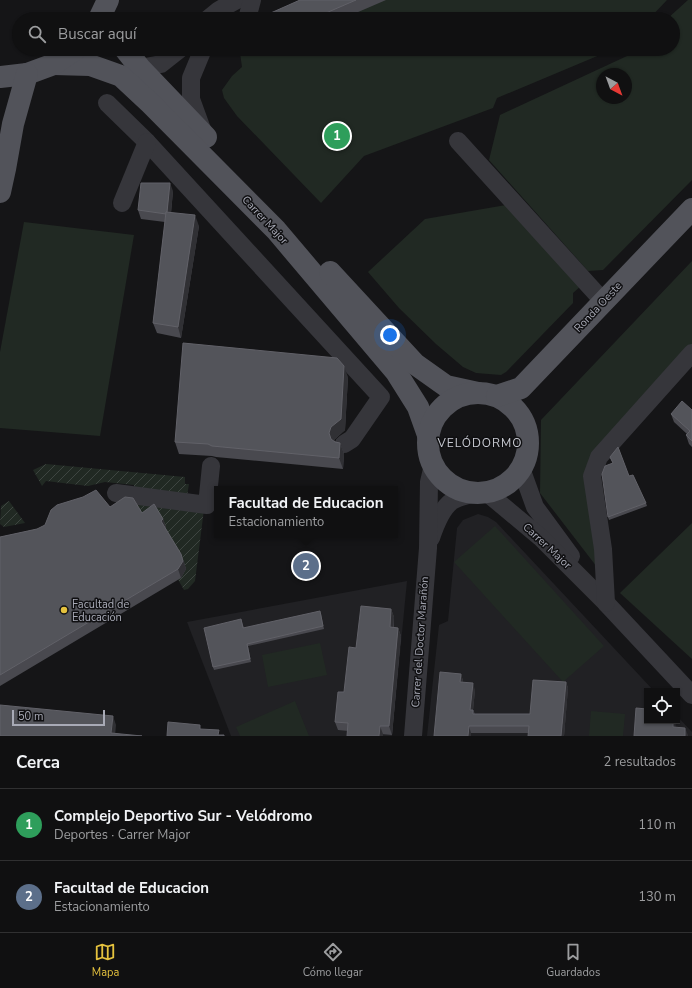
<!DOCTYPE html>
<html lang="es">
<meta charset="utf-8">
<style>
:root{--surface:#101011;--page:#19191a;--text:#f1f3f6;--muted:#9c9d9f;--line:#303031;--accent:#e5c23e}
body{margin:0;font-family:"Nunito Sans",sans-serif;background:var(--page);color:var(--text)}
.controls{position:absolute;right:12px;bottom:12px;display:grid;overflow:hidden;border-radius:0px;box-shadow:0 1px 3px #0004}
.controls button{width:36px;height:36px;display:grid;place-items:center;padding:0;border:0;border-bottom:1px solid var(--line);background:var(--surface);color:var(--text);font:20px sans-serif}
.compass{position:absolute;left:596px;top:68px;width:36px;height:36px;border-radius:50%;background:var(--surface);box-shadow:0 1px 3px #0004;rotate:139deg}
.scale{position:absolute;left:12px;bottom:10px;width:93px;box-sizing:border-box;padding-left:4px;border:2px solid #a8aab6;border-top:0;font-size:11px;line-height:14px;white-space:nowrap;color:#a8aab6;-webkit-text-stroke:3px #101012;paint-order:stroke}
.you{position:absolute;left:390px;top:335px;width:14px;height:14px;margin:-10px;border:3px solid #fff;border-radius:50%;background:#1a73e8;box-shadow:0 0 0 6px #1a73e833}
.badge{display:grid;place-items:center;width:26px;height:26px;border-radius:50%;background:var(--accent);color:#fff;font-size:13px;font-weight:700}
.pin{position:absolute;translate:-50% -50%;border:2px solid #fff;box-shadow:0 1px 4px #0006}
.popup{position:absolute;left:214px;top:486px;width:184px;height:52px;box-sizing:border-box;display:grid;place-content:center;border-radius:0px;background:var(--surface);filter:drop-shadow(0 1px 3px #0005);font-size:13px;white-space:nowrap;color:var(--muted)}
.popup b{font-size:15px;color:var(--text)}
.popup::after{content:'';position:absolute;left:50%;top:100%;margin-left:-8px;border:8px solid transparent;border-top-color:var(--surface)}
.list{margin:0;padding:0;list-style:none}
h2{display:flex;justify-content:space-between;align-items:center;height:52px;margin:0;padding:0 16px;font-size:17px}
h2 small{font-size:13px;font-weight:400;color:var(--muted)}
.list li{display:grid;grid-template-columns:26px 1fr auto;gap:12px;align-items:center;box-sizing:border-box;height:72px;padding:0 16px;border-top:1px solid var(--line)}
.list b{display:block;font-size:15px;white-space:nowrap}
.list p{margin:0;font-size:13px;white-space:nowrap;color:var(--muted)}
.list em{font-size:13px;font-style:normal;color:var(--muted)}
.icon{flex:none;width:22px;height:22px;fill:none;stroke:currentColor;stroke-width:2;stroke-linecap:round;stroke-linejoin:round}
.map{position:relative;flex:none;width:692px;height:736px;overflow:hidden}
.search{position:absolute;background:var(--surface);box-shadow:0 1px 3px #0004;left:12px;right:12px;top:12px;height:44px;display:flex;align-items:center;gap:10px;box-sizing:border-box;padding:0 14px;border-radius:22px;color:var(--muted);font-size:15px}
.sheet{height:196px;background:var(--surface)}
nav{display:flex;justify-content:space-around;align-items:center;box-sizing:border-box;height:56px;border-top:1px solid var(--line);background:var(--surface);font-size:11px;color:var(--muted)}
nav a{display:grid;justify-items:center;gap:2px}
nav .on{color:var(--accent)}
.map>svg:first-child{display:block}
</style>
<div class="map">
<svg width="692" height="736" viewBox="0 0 692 736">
<defs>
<pattern id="garden-furrows" width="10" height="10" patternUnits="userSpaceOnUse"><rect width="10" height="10" fill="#212923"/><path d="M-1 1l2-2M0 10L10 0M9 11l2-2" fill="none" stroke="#3e4541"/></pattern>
</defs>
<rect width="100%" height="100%" fill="#151517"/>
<g fill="#212124">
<path d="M478 514 488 517 496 522 654 691H647V721H677V716L692 732V736H427L439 625 448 621 457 528 463 520Z"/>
<path d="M407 581 392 736H231L187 622Z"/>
</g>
<g fill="#212923" fill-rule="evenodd">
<path d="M329 0H667L649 19H287Z"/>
<path d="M688 0H692V180L603 270 588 271 489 160 500 115 627 56 635 49H673V19H667ZM602 74H626V98H602Z"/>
<path d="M243 49H614L497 98 493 108 364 156 321 203 237 116 224 98 222 90 232 76 242 67 240 53Z"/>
<path d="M506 205 581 286 573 293V303L506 372 501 375 476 373 463 367 436 344 399 308 368 272 425 219Z"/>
<path d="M24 222 134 235 100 436 0 428V352Z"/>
<path d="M692 261V346L588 468 597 567 540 493 541 420Z"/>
<path d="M692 523V659L620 593Z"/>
<path d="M495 526 604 646 563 682 454 562Z"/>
<path d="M320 643 327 675 268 687 262 655Z"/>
<path d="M295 701 309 736H240L236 727Z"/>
<path d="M591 711 625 714 623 736H589Z"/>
</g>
<g fill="url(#garden-furrows)">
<path d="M46 464 185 477V484H189L187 496 134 491V485L105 482 88 486 46 481 42 486 33 470Z"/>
<path d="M9 501 25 523 4 527 0 524 1 506Z"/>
<path d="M134 502 204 509 195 581 188 589 184 590Z"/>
</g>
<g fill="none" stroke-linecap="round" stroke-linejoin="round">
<g stroke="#36363b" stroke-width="18">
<path d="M208 19 219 10 237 0"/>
<path d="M247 19 252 0"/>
<path d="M203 49 191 78V99L203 132"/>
<path d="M140 68 161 64 180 49"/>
<path d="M107 103 147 142 381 397 352 439 344 444"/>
<path d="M458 141 603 301"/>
<path d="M122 203 147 142"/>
<path d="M521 468 535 507 571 556"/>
<path d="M486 492 540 537 606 603 692 695"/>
<path d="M116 493 207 505 211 466"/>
<path d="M431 538C435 526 441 509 452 501 458 497 467 496 473 493"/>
<path d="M606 603 603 549 592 476 599 457 692 353"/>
<path d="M413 736 428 548 429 482 433 465"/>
</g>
<g stroke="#52535a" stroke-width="22">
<path d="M99 19 108 0"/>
<path d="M125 49 140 68 206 137"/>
<path d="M54 64 90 65 121 76 151 104 276 230 396 372 418 407 428 435"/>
<path d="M0 77 27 74 54 64 76 49"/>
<path d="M0 192 5 169 13 124 27 74"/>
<path d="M330 272 415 364 446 386 478 393"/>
<circle cx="478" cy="443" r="50"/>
<path d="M497 396 521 388 692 209"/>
</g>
</g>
<g fill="#49494f">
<path d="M300 0H386L342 19H265Z"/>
<path d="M173 191 171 213 199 226 181 338 157 333 153 323 165 222 141 219 138 210Z"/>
<path d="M348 377 345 430 335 439 334 441 340 443 344 454 343 469 216 457 212 456 179 454 175 442Z"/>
<path d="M692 410V447L689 444 686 435 687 434 674 422 671 414Z"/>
<path d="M610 457 629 476 646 503 647 506 609 520 608 517 613 463Z"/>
<path d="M110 507 142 513 163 519 166 527 165 528 184 562 186 569 181 578 0 686V537L37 529Z"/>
<path d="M391 609 394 617V627L398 628 401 636 392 735 338 730 335 722 344 692Z"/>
<path d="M321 614 324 629 248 646 251 662 214 670 213 667 241 619 244 628Z"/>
<path d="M461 674 463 681V682L475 690 473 710 475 714H530L566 682 568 688 564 736H528L529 733H471L434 736Z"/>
</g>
<g fill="#303034">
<path d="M170 183 173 191 170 223 167 214Z"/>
<path d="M195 215 199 226 181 338 178 327Z"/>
<path d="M344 366 348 377 345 430 335 439 334 444 335 450 329 433Z"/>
<path d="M340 443 344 454 343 469 339 458Z"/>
<path d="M163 519 166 527 164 530 161 521Z"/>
<path d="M181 554 186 569 181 578 178 569Z"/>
<path d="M391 609 394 617 393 635 390 627Z"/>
<path d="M398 628 401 636 392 735 389 726Z"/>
<path d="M461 674 463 681 462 689 460 682Z"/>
<path d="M566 682 568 688 564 736H561Z"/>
<path d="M473 683 475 690 473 710 476 717 470 710Z"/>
<path d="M113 716 116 725 115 736 111 733Z"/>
<path d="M673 721H676L675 734 673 727Z"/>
<path d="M380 726 383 734V736H379Z"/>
<path d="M469 726 471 733V736H468Z"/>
<path d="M685 728 688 735V736H685Z"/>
</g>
<g fill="#53545a" stroke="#616168">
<path d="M300 0H356L312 19H287V18L286 19H265L264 16Z"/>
<path d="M141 183H170L167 212H166V214L138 210Z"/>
<path d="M166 212 195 215 178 327 153 323Z"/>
<path d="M183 343 337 358 344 366 341 419 331 427 329 433 331 439 335 442 340 443 339 458 212 446 208 444 175 442Z"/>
<path d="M682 401 692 410V441L686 435 690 431 671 414Z"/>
<path d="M618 447 629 476 633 475 646 503 608 517 602 474 605 466 613 463 610 457Z"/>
<path d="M96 490 110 507 125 497 133 498 142 513 154 504 163 519 161 521 181 554 183 561 178 569 0 675V537L37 529 45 525 51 510 57 505 83 497Z"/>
<path d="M361 606 391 609 390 627 398 628 389 726H380L379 736H347L348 723 335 722 338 692H344L349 647 356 648Z"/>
<path d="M320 611 323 626 247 644 250 659 213 667 204 628 241 619 243 628Z"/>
<path d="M440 672 461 674 460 682 473 683 470 710H473V714H530L533 680 566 682 561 736H528L529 726H469L468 736H434Z"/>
<path d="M0 705 113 716 111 733 142 736H0Z"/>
<path d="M636 708 647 709V721H673V727L685 728V736H634Z"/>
<path d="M168 722 200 725V729L219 730 218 735H224V736H167Z"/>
</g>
<circle fill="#e5c23e" stroke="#101012" stroke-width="1.5" cx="64" cy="610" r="4"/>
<g text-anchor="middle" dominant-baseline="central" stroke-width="3" stroke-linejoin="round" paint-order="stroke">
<g font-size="11" fill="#a8aab6" stroke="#101012">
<text transform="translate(265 220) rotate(47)">Carrer Major</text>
<text transform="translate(598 307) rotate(-47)">Ronda Oeste</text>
<text transform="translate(547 546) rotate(43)">Carrer Major</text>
<text transform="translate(420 642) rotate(-86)">Carrer del Doctor Marañón</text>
</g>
<g font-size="11" fill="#a8aab6" stroke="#101012" text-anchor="start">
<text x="72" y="604">Facultad de<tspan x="72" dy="13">Educación</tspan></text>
</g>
<g font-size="12" letter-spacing="1" fill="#c8cad2" stroke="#101012">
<text x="480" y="443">VELÓDORMO</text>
</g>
</g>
</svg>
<div class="controls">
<button><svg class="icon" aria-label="locate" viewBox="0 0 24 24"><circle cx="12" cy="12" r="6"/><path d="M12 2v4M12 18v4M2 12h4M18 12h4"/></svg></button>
</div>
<svg class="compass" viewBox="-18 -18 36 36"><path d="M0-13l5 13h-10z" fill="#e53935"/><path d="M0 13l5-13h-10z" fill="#9c9d9f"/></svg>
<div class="scale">50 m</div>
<div class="you"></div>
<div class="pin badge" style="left:337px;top:136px;background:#2e9e5b">1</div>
<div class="pin badge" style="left:306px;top:566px;background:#5c6f8a">2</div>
<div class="popup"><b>Facultad de Educacion</b>Estacionamiento</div>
<div class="search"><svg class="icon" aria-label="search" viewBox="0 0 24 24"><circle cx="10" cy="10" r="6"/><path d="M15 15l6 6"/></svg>Buscar aquí</div>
</div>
<section class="sheet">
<h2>Cerca<small>2 resultados</small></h2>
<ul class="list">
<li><span class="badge" style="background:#2e9e5b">1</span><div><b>Complejo Deportivo Sur - Velódromo</b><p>Deportes · Carrer Major</p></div><em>110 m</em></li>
<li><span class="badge" style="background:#5c6f8a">2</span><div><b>Facultad de Educacion</b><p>Estacionamiento</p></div><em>130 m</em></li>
</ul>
</section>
<nav>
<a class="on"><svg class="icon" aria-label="map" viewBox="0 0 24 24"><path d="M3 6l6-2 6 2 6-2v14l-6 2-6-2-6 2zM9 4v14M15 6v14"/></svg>Mapa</a>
<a><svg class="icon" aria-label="directions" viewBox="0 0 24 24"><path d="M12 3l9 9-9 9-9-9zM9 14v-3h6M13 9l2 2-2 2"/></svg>Cómo llegar</a>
<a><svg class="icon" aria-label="saved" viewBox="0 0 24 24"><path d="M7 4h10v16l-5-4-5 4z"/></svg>Guardados</a>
</nav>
